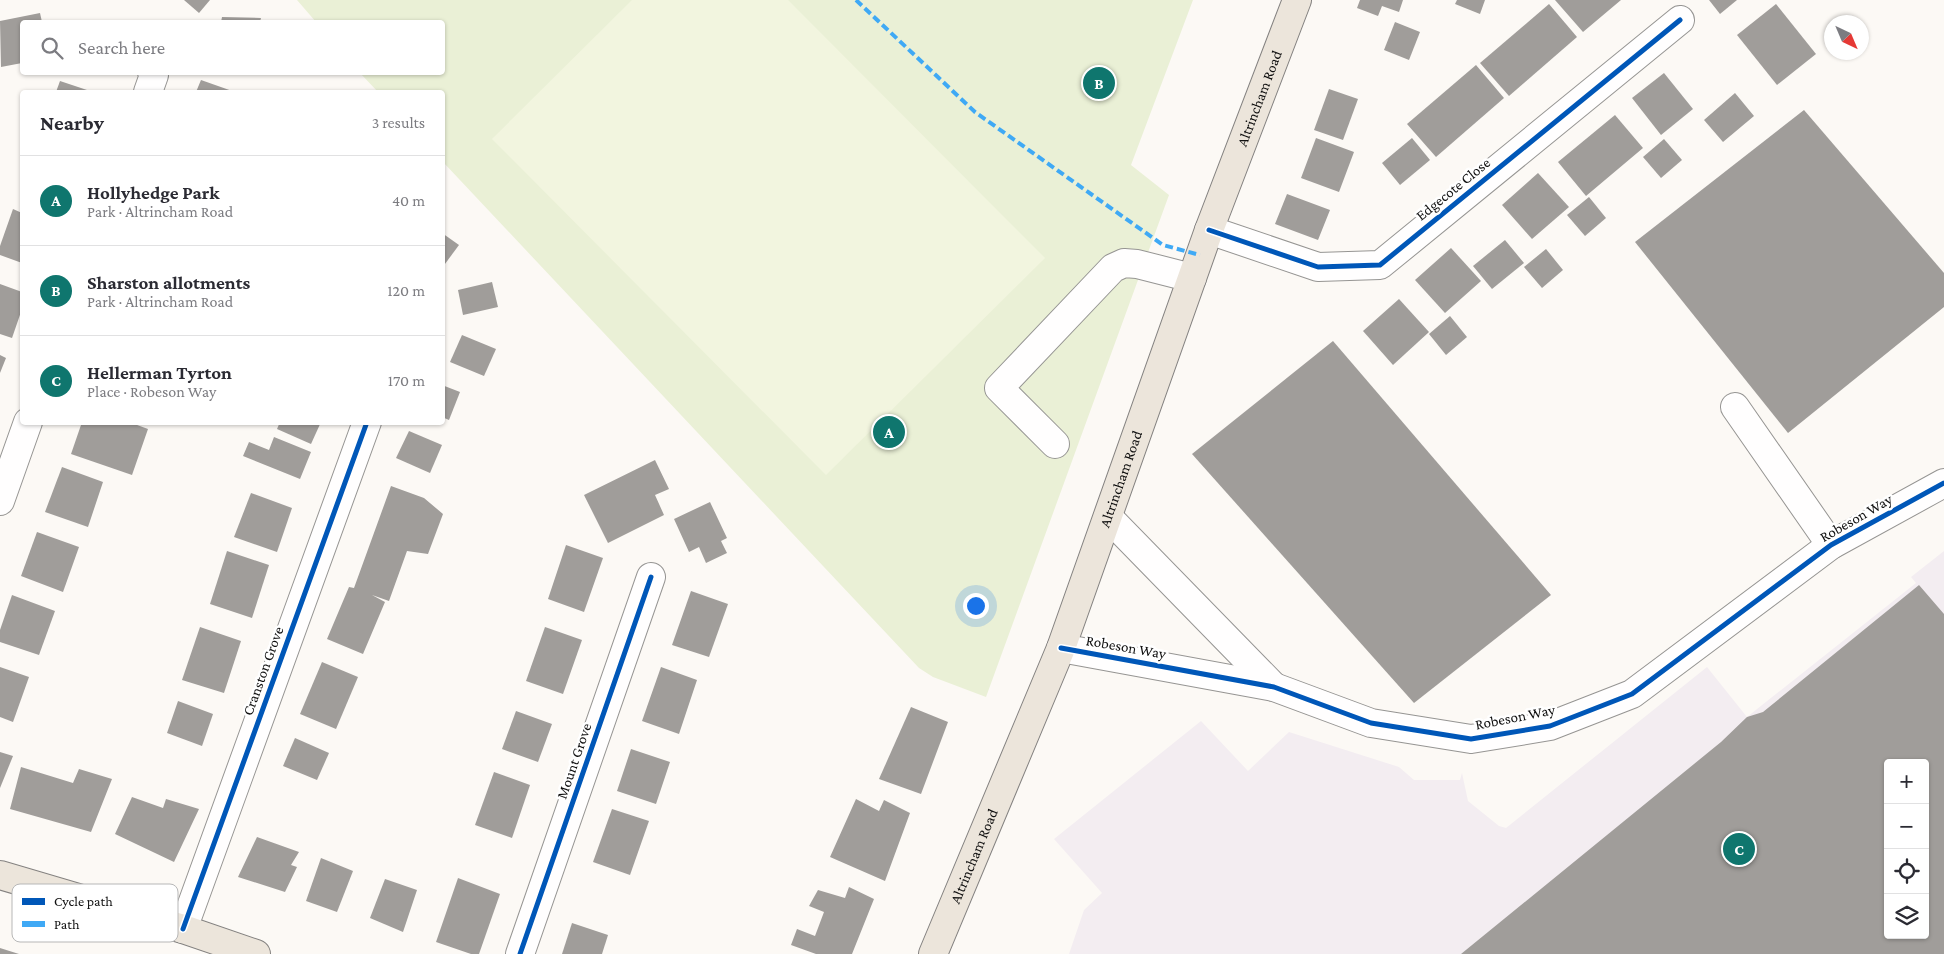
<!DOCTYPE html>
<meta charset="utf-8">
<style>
:root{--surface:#fff;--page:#f7f7f7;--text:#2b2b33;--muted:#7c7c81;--line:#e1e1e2;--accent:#0f766e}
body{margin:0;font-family:"Crimson Pro",serif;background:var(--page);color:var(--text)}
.controls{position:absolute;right:15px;bottom:15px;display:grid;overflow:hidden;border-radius:5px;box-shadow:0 1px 4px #0004}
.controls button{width:45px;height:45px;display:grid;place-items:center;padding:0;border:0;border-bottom:1px solid var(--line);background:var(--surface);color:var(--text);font:25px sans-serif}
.compass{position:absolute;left:1824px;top:15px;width:45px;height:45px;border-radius:50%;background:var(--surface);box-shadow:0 1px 4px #0004;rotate:136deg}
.you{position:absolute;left:975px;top:605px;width:18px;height:18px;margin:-12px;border:4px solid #fff;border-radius:50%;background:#1a73e8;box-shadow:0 0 0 8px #1a73e833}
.badge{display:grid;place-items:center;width:32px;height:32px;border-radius:50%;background:var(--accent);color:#fff;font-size:16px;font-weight:700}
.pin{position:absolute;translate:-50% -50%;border:2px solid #fff;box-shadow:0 1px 5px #0006}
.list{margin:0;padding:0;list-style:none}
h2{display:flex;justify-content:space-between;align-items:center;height:65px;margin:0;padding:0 20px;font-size:21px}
h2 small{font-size:16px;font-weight:400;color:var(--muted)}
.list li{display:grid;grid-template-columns:32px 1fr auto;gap:15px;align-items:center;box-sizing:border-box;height:90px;padding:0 20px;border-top:1px solid var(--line)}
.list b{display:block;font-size:19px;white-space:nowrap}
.list p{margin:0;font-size:16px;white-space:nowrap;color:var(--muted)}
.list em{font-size:16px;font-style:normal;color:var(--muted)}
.icon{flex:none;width:28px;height:28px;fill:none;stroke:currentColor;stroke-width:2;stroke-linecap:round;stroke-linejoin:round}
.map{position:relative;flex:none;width:1944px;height:954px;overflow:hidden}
.search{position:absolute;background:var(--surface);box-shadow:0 1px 4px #0004;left:20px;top:20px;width:425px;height:55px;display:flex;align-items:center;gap:12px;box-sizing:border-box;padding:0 18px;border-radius:5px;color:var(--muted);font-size:19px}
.panel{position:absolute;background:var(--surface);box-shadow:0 1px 4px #0004;left:20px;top:90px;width:425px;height:335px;border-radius:5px}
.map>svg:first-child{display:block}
</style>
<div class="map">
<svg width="1944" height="954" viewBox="0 0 1944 954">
<rect width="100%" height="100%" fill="#fcf9f5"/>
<path fill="#f3edf1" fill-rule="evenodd" d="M1944 551V954H1069L1084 910 1102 893 1054 839 1201 721 1248 771 1289 732 1399 767 1414 780H1460L1462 773 1468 801 1499 826 1506 828 1707 667 1747 717 1916 583 1911 577ZM1888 763H1925V935H1888Z"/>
<path fill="#eaf0d6" d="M297 0H1193L1131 165 1169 195 986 697 933 677 919 668 443 162 442 92H378L360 73 442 72V22H316Z"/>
<path fill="#f2f5df" d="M632 0H788L1045 258 826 475 492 139Z"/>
<g fill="#a09d9a" fill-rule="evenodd">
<path d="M184 0H210L199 13Z"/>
<path d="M1360 0H1403L1399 12 1382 6 1378 16 1357 8Z"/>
<path d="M1457 0H1485L1480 14 1455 4Z"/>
<path d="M1555 0H1621L1583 32Z"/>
<path d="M1709 0H1737L1720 14Z"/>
<path d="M1549 4 1577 37 1509 96 1480 63Z"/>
<path d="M1776 4 1816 54 1777 85 1737 35Z"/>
<path d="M40 13 42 22H22V63L1 67 0 21Z"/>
<path d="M222 17 261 18 260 22H221Z"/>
<path d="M1395 22 1420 32 1409 60 1384 50Z"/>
<path d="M1476 65 1504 98 1436 157 1407 124Z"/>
<path d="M1664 73 1693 109 1661 135 1632 98Z"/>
<path d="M201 80 235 92H196Z"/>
<path d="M60 81 93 92H56Z"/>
<path d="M1329 89 1358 99 1343 140 1314 130Z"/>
<path d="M1735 93 1754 116 1723 142 1704 120Z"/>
<path d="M1804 110 1944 273V307L1788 433 1635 242Z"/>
<path d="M1615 115 1643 148 1586 196 1558 162Z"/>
<path d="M1316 138 1354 152 1339 192 1301 178Z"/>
<path d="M1412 138 1430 160 1400 185 1382 163Z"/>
<path d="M1664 139 1682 160 1661 178 1643 157Z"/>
<path d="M1538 173 1569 207 1532 239 1502 205Z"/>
<path d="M1287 194 1330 210 1318 240 1275 224Z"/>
<path d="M1589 197 1606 218 1585 236 1567 215Z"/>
<path d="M13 209 22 213V263L0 255V246Z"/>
<path d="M442 233 459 245 442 268Z"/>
<path d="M1505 240 1524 263 1492 289 1473 266Z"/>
<path d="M1451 248 1481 281 1445 313 1415 280Z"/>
<path d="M1546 249 1563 270 1542 288 1524 267Z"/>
<path d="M492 282 498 307 463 315 458 290Z"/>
<path d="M0 284 22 292V309L12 338 0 334Z"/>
<path d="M1399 299 1429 332 1393 365 1363 331Z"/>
<path d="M1450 316 1467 337 1446 355 1429 334Z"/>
<path d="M462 335 496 349 484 376 450 362Z"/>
<path d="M1333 341 1551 595 1414 703 1192 454Z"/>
<path d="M0 355 6 358 0 373Z"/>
<path d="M442 385 460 392 449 420 442 417Z"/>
<path d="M82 422H129L148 429 132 475 71 454Z"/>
<path d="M280 422H321L311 444 277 429Z"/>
<path d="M409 431 442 445 430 473 396 458Z"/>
<path d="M274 437 311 452 300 479 243 456 249 442 269 450Z"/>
<path d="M655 460 669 489 655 495 664 515 608 543 584 495Z"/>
<path d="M62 467 103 482 88 527 45 512Z"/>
<path d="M391 486 424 498 443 514 428 554 407 551 389 601 372 595 385 602 363 654 327 639 349 587 354 588Z"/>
<path d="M251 493 292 508 277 552 234 537Z"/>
<path d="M710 502 727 538 721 541 727 553 706 563 699 547 689 552 674 519Z"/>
<path d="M37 532 79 547 63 592 21 576Z"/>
<path d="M566 545 603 558 584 612 548 599Z"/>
<path d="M227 551 269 565 252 618 210 604Z"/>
<path d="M1919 585 1944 614V954H1461L1721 742 1747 717 1763 712ZM1888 763H1925V935H1888Z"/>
<path d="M691 591 728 604 709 657 672 645Z"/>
<path d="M12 595 55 611 39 655 0 642V630Z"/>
<path d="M200 627 241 641 224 693 182 680Z"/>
<path d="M545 627 582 640 563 694 526 681Z"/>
<path d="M322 662 358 677 336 729 300 714Z"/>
<path d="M0 667 29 677 13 722 0 717Z"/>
<path d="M661 667 697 680 679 734 642 721Z"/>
<path d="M178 701 213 714 202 746 167 733Z"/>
<path d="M911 707 948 722 921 794 879 779Z"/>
<path d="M516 711 552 724 538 762 502 749Z"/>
<path d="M295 738 329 753 317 780 283 766Z"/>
<path d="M631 749 670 762 656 804 617 791Z"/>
<path d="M0 752 13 756 0 788Z"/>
<path d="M21 767 73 783 79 769 112 779 91 832 10 809Z"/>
<path d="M494 772 530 785 512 838 475 825Z"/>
<path d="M132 797 163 808 166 799 199 809 174 862 115 834Z"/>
<path d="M856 799 879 811 884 800 910 813 885 881 830 857Z"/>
<path d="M612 809 649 821 630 875 593 862Z"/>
<path d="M257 837 299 852 291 865 297 867 285 892 238 877Z"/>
<path d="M321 858 353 871 337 912 306 901Z"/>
<path d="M458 878 500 894 479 954H471L436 942Z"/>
<path d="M385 879 417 890 403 932 370 918Z"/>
<path d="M849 887 874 899 852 954H816L791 945 797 929 815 936 824 912 809 906 818 890 845 898Z"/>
<path d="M572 923 608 935 602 954H562Z"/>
<path d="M0 948 19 954H0Z"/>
</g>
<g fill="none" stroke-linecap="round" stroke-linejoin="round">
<g stroke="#969593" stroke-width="30">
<g id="minor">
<path d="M148 92 154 75 152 72"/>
<path d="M1209 230 1318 267 1380 265 1680 20"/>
<path d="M1735 407 1831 545"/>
<path d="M1055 444 999 388 1113 268 1124 263 1137 264 1192 278"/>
<path d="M0 501 28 422"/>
<path d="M1108 517 1274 687"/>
<path d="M1061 648 1274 687 1371 723 1471 739 1550 726 1632 694 1831 545 1944 483"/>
<path d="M183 929 367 422"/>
<path d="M520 954 651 577"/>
</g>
</g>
<g stroke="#848280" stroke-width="30">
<g id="major">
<path d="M0 875 183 929 256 954"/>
<path id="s1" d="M933 954 1061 648 1209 230 1297 0"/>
</g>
</g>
<use href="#minor" stroke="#fffefe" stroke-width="28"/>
<use href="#major" stroke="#ece5db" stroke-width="28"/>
<path stroke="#3fa9f5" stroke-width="4" stroke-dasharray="8 4" stroke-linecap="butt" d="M856 0 975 112 1163 245 1200 255"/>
<g stroke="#fff" stroke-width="8">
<g id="cycleway">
<path d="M1209 230 1318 267 1380 265 1680 20"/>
<path d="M1061 648 1274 687 1371 723 1471 739 1550 726 1632 694 1831 545 1944 483"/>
<path d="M183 929 367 422"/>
<path d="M520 954 651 577"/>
</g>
</g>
<use href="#cycleway" stroke="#0057b8" stroke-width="5"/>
</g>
<g text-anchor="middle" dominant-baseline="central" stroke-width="5" stroke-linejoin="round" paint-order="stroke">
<g font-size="15" fill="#101010" stroke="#fff">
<text stroke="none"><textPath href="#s1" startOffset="916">Altrincham Road</textPath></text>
<text transform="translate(1453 189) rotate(-39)">Edgecote Close</text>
<text stroke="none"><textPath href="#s1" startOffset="511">Altrincham Road</textPath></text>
<text transform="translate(1856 518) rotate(-30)">Robeson Way</text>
<text transform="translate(1126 647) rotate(10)">Robeson Way</text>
<text transform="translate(263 671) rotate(-70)">Cranston Grove</text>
<text transform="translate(1515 717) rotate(-11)">Robeson Way</text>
<text transform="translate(574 761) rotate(-71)">Mount Grove</text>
<text stroke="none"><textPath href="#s1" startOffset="106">Altrincham Road</textPath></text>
</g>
</g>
<rect x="12" y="884" width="166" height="58" rx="8" fill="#fff" stroke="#b7b7b7" stroke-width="1"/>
<rect x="22" y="898" width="23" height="7" fill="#0057b8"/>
<rect x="22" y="921" width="23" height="6" fill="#3fa9f5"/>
<g font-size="14" fill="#101010">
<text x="54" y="906">Cycle path</text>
<text x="54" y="929">Path</text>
</g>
</svg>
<div class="controls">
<button>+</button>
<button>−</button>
<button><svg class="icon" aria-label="locate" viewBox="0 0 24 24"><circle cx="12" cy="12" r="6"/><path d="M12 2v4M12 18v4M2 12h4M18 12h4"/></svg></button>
<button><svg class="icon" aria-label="layers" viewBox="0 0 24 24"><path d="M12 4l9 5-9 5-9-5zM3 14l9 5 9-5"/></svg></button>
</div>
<svg class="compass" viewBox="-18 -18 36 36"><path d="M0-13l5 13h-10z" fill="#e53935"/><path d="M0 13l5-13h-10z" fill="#7c7c81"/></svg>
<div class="you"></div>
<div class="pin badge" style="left:889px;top:432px">A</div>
<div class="pin badge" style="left:1099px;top:83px">B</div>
<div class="pin badge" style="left:1739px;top:849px">C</div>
<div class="search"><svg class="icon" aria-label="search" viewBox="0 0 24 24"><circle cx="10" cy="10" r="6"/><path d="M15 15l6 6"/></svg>Search here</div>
<section class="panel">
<h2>Nearby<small>3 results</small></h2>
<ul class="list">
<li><span class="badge">A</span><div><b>Hollyhedge Park</b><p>Park · Altrincham Road</p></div><em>40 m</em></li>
<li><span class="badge">B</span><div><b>Sharston allotments</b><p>Park · Altrincham Road</p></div><em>120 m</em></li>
<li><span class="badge">C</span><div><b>Hellerman Tyrton</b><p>Place · Robeson Way</p></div><em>170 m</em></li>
</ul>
</section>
</div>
